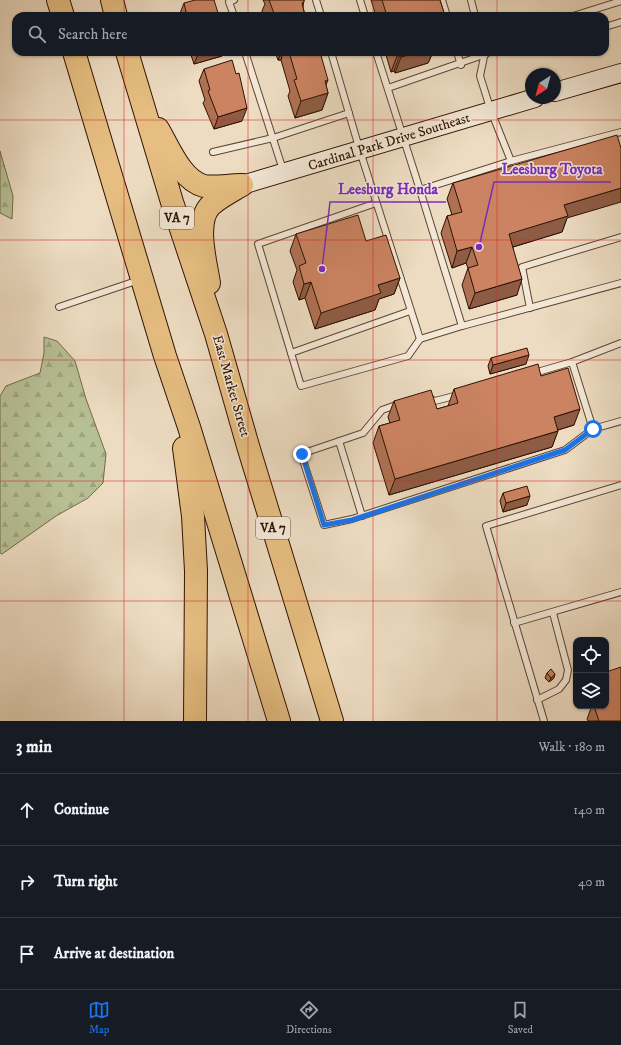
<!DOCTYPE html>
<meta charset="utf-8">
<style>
:root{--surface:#171b24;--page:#20242c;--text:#f1f3f6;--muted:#9ea1a6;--line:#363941;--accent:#1a73e8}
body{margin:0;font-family:"IM FELL DW Pica",serif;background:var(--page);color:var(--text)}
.controls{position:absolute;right:12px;bottom:12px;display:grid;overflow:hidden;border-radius:8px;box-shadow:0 1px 3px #0004}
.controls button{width:36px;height:36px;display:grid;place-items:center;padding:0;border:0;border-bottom:1px solid var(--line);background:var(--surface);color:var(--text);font:20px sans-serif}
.compass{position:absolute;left:525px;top:68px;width:36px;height:36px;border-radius:50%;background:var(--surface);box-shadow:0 1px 3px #0004;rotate:216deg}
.stop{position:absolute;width:12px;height:12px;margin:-9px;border:3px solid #1a73e8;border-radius:50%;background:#fff}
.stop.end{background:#1a73e8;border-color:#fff;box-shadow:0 1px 4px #0008}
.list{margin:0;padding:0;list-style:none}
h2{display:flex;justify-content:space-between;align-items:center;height:52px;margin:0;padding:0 16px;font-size:17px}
h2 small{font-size:13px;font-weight:400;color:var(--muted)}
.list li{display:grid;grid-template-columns:26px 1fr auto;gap:12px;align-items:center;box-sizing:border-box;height:72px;padding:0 16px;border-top:1px solid var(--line)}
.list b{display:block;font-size:15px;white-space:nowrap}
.list em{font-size:13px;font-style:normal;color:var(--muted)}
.icon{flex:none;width:22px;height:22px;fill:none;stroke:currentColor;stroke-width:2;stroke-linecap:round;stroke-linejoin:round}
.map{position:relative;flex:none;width:621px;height:721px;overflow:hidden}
.search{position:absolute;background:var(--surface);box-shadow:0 1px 3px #0004;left:12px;right:12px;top:12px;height:44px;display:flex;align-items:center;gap:10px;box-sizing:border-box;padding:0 14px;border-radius:12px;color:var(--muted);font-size:15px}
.sheet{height:268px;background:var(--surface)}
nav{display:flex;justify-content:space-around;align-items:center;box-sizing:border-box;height:56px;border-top:1px solid var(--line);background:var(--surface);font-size:11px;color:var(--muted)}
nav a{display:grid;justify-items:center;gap:2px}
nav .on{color:var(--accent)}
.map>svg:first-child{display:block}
</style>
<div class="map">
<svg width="621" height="721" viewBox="0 0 621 721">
<defs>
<pattern id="forest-firs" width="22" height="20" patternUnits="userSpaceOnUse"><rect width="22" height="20" fill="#b7c094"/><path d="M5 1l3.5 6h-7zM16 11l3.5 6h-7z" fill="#9ea47e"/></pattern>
</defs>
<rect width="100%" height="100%" fill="#eddcc2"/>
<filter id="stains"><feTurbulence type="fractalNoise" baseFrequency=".005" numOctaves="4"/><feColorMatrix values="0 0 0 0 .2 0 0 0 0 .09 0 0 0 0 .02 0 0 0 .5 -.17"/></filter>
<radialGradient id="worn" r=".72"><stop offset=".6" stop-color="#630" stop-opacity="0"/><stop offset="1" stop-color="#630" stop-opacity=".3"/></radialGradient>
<g fill="url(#forest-firs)" stroke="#73694a">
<path d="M0 151 13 196 12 219 0 213Z"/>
<path d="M44 337 57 341 75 361 86 399 106 454 103 483 88 498 56 516 2 554 0 553V396L6 386 40 373 44 353Z"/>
</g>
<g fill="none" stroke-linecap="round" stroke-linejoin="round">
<g stroke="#5e4430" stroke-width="8">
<g id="lane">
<path d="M316 0 321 16"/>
<path d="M360 0 365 16"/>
<path d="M442 0 447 16"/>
<path d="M471 0 475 16"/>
<path d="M234 16 229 2 234 0"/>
<path d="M573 16 621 1"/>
<path d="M605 27 621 22"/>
<path d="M245 52 283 170"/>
<path d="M331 52 360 151 420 339 462 326"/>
<path d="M376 52 420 190"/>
<path d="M457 52 461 65"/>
<path d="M485 52 480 76 491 111 511 161"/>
<path d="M388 88 486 54"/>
<path d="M621 132 511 161 420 190 462 326 621 283"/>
<path d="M213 152 273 138 349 113"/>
<path d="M376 203 258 244 301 386 408 356 420 339"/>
<path d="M59 307 139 280"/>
<path d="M530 308 522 267 621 237"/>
<path d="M291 353 410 311"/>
<path d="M572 362 593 429"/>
<path d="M534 373 572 362 621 343"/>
<path d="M428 398 435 401 458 395"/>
<path d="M399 404 382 410 363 433 301 454 324 525 352 519 565 450 593 429 621 421"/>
<path d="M339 441 362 516"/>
<path d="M514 623 621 592"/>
<path d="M537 700 559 689 566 680 568 670 553 613"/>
<path d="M544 721 486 526 621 485"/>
</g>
</g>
<g stroke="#2f1200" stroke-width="20">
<g id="secondary">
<path d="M555 92 621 73"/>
<path d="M242 185 535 98"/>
</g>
</g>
<g stroke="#2f1200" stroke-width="24">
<g id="highway">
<path d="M58 0 63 16"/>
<path d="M112 0 116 16"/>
<path d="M74 52 165 356 189 427 279 721"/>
<path d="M127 52 172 202 216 334 248 446 332 721"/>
<path d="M158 129C169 147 181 180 204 186 215 188 229 185 241 185"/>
<path d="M209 283C206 263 194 221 211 205 220 197 232 191 242 185"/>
<path d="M184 448 193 516 196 571 195 721"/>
</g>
</g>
<use href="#lane" stroke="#f3e8d7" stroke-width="6"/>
<use href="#secondary" stroke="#f3e8d7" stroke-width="18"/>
<use href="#highway" stroke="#e6be81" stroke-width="22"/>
</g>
<g fill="#af7154" stroke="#2f1200">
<path d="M263 0H304L303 7 305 16H263L262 11 265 4Z"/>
<path d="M371 0H440L445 16H376Z"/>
<path d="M184 3 219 16H179Z"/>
<path d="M190 52H224L222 56 194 64Z"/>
<path d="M275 52H320L326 85 328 93 322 110 295 118 288 96 290 91 281 60H278Z"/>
<path d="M387 52H433L429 61 428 63 395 73 394 71 391 72 386 55Z"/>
<path d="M204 69 242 121 214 129 203 103 205 100 199 81Z"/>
<path d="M453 183 567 218 562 232 513 247 517 295 469 309 462 285 468 268 466 263 452 268 441 233 447 216 452 215 447 199Z"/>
<path d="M296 234 366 241 400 278 394 294 379 299 375 310 315 329 305 298 299 300 293 282 297 270 290 251Z"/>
<path d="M491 358 526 364 490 374 488 366Z"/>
<path d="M541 376 574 425 558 430 552 447 389 495 373 443 379 426 390 423 388 417 394 401 437 409 448 406 454 389Z"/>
<path d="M503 493 527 505 503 512 500 501Z"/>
<path d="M547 673 554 678 549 682 545 678Z"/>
<path d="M590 706H606L621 721H588L587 719 591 708Z"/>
</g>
<g fill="#8e5c45" stroke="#2f1200">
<path d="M199 52H224L222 56 194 64Z"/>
<path d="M281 52H283L281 60H278Z"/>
<path d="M417 52H433L429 61 428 63 395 73 401 57Z"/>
<path d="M400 55 394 71 391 72 397 56Z"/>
<path d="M328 80 322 95 328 93 322 110 295 118 301 101 325 81Z"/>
<path d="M247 108 242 121 214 129 218 117Z"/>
<path d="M621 188V202L567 218 562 232 503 250 509 234 564 205Z"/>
<path d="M472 247 466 263 452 268 457 251Z"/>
<path d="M400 278 394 294 379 299 375 310 315 329 321 313 378 285Z"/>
<path d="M522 279 517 295 469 309 475 293Z"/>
<path d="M311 282 305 298 299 300 304 284Z"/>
<path d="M529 355 526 364 490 374 493 365Z"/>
<path d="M580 409 574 425 548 433 554 417Z"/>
<path d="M558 431 552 447 389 495 395 479Z"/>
<path d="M530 496 527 505 503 512 506 503Z"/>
<path d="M555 674 554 678 549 682 551 678Z"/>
</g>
<g fill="#cb8362" stroke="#2f1200">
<path d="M195 0H214L219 16H187L184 3Z"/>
<path d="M269 0H304V2L302 3 305 16H275Z"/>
<path d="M382 0H440L445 16H387Z"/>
<path d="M289 52H320L328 80 325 81 328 93 301 101 294 80 297 79Z"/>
<path d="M396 52H417L401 57 400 55 397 56Z"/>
<path d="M232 60 236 74 239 73 247 108 218 117 208 91 210 90 204 69Z"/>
<path d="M617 135 621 148V188L564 205 568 216 509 234 522 279 475 293 468 268 478 265 472 247 457 251 447 216 462 212 453 183Z"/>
<path d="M358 215 366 241 386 235 400 278 378 285 381 293 321 313 311 282 304 284 299 266 306 263 296 234Z"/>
<path d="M527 348 529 355 493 365 491 358Z"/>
<path d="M538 364 541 376 568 368 580 409 554 417 558 431 395 479 379 426 400 420 394 401 431 390 437 409 458 403 454 389Z"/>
<path d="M527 486 530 496 506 503 503 493Z"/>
<path d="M621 667V721H599L594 706H606V672Z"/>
<path d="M551 669 555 674 551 678 547 673Z"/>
</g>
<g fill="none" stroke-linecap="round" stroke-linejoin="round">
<path stroke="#1a73e8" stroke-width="5" d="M302 454 324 525 352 520 565 450 593 429"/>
</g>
<path fill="none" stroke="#d62828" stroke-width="1" stroke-opacity="0.55" d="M124 0V16M248 0V16M373 0V16M497 0V16M124 52V721M248 52V721M373 52V721M497 52V721M0 120H621M0 240H621M0 360H621M0 481H621M0 601H621"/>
<g text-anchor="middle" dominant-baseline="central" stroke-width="3" stroke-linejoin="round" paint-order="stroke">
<g fill="#f3e8d7" stroke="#6a5240" stroke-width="1">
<rect x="160" y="207" width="34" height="22" rx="3"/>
<rect x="256" y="517" width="34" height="22" rx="3"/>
</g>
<g font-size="13" font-weight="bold" fill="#2f1200">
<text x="177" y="218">VA 7</text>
<text x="273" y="528">VA 7</text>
</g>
<g font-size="14" fill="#2f1200" stroke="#f3e8d7">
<text transform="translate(389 142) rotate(-17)">Cardinal Park Drive Southeast</text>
<text transform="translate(231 386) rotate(74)">East Market Street</text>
</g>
</g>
<path fill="none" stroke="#7b2cbf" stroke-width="1.5" d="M479 247L494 182H611M322 269L330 202H446"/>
<g fill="#7b2cbf" stroke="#f3e8d7" stroke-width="1.5">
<circle cx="479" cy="247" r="4"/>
<circle cx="322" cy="269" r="4"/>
</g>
<g font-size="15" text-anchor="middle" font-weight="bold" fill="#7b2cbf" stroke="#f3e8d7" stroke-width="3" stroke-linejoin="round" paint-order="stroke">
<text x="552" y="174">Leesburg Toyota</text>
<text x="388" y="194">Leesburg Honda</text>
</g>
<rect width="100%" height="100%" filter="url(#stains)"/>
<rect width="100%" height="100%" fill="url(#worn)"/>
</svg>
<div class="controls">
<button><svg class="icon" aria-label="locate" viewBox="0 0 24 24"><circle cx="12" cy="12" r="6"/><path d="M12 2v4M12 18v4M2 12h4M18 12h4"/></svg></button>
<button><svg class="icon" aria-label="layers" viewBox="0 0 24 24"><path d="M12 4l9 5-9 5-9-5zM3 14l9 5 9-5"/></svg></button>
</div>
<svg class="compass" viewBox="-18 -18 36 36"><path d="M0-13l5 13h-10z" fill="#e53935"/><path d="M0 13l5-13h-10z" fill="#9ea1a6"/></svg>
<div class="stop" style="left:593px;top:429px"></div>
<div class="stop end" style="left:302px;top:454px"></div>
<div class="search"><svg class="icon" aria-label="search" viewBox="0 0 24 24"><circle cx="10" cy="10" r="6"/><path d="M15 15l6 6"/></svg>Search here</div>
</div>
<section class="sheet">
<h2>3 min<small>Walk · 180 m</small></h2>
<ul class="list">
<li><svg class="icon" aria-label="ahead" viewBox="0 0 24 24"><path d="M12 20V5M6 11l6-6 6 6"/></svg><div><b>Continue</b></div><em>140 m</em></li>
<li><svg class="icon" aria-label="right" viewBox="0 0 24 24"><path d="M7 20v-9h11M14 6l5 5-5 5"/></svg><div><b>Turn right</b></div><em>40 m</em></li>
<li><svg class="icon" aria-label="arrive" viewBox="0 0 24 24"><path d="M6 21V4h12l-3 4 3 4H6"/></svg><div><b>Arrive at destination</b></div></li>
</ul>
</section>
<nav>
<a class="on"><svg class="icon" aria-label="map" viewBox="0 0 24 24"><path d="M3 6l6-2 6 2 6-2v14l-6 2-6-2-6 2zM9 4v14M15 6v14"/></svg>Map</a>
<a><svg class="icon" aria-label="directions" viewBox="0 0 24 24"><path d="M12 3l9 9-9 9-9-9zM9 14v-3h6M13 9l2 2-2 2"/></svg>Directions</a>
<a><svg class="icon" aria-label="saved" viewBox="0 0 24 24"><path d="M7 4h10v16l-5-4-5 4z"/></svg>Saved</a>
</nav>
